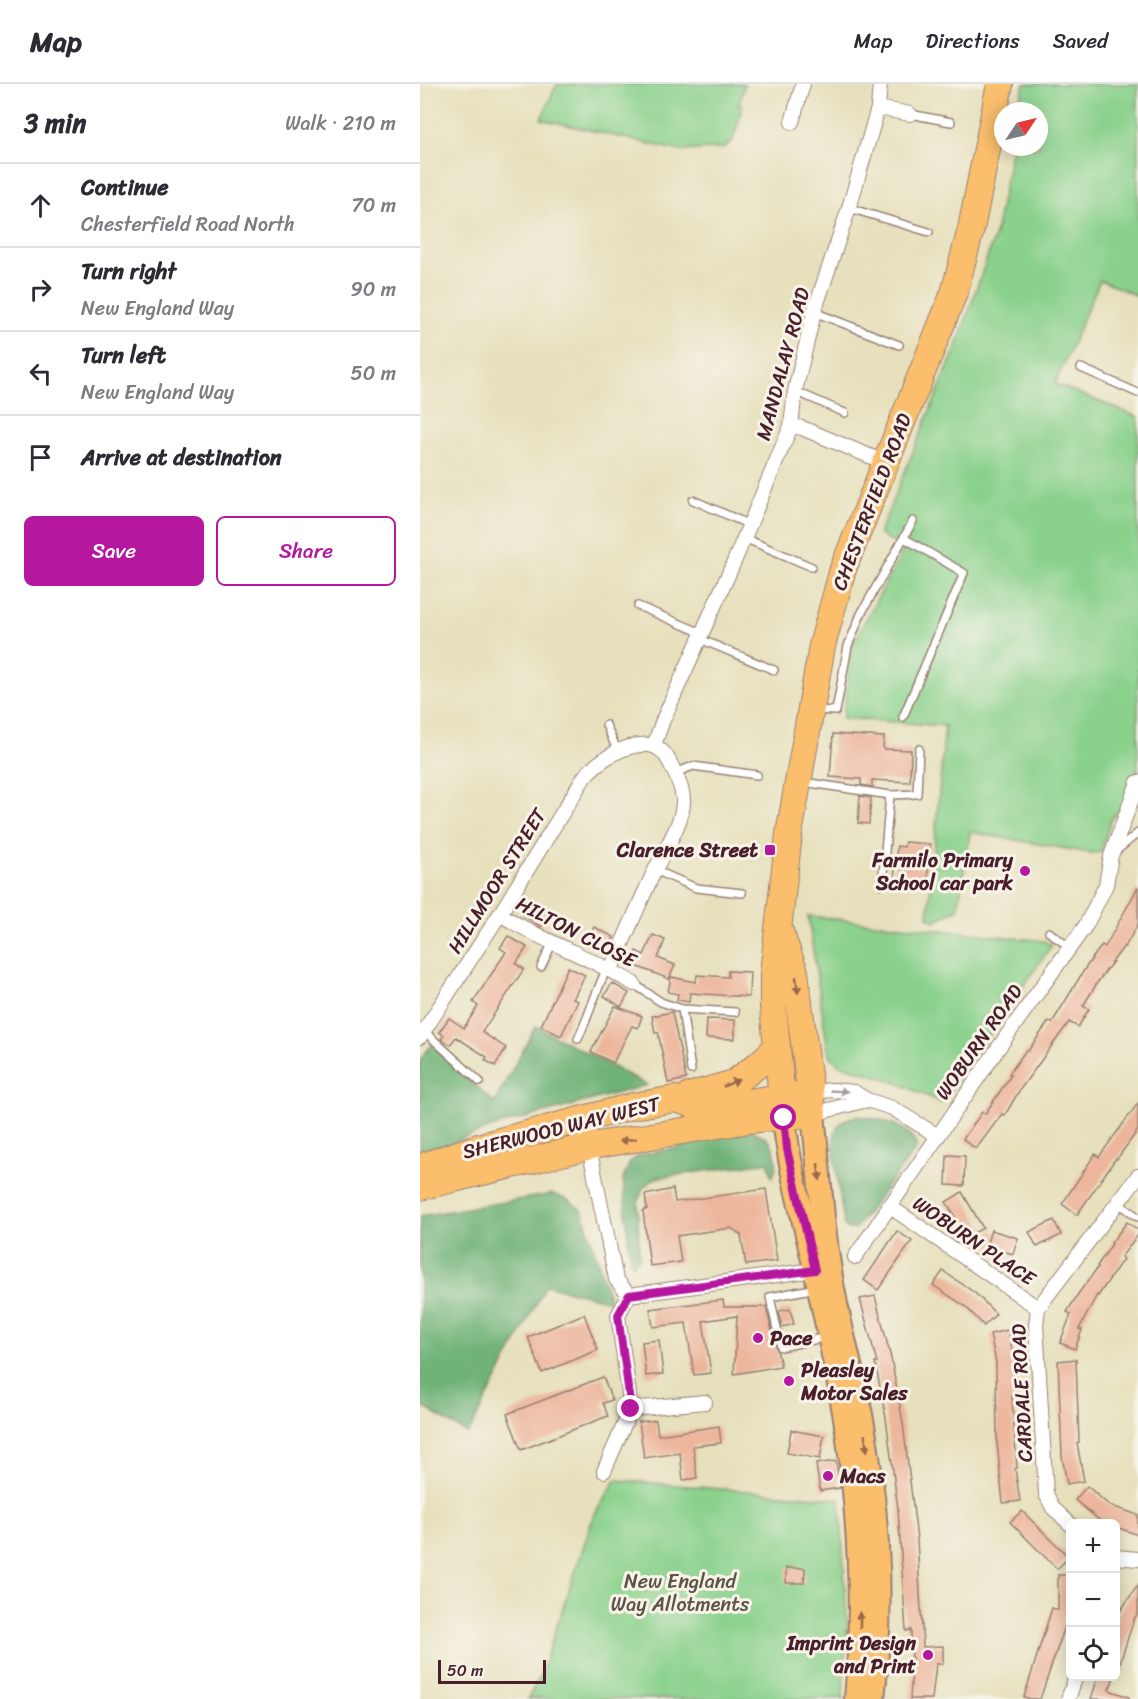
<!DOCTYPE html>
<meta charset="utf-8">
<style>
:root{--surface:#fff;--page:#f7f7f7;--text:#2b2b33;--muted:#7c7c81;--line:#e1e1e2;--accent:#b5179e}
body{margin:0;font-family:Sriracha,sans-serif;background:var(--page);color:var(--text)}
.controls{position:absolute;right:18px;bottom:18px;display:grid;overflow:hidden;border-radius:9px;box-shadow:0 3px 15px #0003}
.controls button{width:54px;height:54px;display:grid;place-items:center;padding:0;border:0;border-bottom:2px solid var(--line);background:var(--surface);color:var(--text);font:30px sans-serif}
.compass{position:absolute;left:574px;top:18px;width:54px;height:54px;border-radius:50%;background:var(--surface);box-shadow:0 3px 15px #0003;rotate:55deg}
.scale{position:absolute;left:18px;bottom:15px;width:108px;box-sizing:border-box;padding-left:6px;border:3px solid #4a1f2b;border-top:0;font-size:16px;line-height:21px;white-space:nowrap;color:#4a1f2b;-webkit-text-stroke:4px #f7f3e8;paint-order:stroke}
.stop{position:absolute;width:18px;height:18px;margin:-14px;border:4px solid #b5179e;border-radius:50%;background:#fff}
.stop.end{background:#b5179e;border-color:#fff;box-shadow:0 2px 6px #0008}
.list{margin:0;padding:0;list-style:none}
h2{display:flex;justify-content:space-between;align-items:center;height:78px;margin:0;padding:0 24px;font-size:26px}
h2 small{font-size:20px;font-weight:400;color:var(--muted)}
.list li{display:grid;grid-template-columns:39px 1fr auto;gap:18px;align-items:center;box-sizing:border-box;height:84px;padding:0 24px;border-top:2px solid var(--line)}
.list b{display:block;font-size:22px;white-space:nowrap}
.list p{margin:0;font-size:20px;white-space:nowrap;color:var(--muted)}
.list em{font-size:20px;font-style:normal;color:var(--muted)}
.actions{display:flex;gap:12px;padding:18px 24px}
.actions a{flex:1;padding:14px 0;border:2px solid var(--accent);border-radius:9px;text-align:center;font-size:21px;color:var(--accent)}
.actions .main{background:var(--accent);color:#fff}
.icon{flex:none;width:33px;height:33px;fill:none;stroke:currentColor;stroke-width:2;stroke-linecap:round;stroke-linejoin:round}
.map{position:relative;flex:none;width:718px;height:1615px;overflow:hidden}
header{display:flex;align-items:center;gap:36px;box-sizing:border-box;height:84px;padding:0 30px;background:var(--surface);border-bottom:2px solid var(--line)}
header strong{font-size:28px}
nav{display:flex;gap:33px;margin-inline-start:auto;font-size:21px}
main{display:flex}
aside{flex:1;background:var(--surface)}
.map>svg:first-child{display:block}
</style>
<header>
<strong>Map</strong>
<nav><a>Map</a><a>Directions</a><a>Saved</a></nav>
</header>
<main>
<aside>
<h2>3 min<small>Walk · 210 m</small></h2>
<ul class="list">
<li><svg class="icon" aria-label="ahead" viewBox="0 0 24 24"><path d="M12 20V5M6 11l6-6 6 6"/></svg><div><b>Continue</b><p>Chesterfield Road North</p></div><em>70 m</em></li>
<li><svg class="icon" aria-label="right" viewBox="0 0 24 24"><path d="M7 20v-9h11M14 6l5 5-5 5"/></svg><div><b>Turn right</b><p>New England Way</p></div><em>90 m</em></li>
<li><svg class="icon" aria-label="left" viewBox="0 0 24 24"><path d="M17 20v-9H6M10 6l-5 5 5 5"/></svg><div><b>Turn left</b><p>New England Way</p></div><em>50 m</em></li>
<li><svg class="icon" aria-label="arrive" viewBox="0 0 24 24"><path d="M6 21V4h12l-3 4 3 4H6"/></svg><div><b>Arrive at destination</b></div></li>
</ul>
<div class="actions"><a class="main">Save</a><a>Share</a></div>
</aside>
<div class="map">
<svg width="718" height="1615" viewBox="0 0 718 1615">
<rect width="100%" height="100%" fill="#f7f3e8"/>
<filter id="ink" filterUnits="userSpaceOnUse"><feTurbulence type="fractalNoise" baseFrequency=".0167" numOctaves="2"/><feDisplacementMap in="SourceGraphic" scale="12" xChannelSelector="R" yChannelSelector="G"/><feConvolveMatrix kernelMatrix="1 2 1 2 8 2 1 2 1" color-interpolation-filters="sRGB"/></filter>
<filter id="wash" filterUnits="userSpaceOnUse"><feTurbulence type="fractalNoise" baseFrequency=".008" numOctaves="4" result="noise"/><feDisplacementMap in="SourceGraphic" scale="24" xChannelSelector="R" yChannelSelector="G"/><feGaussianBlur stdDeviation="1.35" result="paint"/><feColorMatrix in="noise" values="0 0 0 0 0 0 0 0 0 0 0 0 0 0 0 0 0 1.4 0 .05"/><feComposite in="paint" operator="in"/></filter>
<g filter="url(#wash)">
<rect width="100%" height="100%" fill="#e6e0bc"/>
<g fill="#8ad18c" stroke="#6a785c" stroke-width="1.5">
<path d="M137 0H325L319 20 323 22 313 56 304 64 261 67 121 35Z"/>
<path d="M604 0H718V212L680 196 635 300 718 333V686L703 723 691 735 681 768 670 769 550 748 538 825 515 837 508 833 525 642 423 634 432 562 484 465 459 450 536 264 575 151 592 63H619V27H598Z"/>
<path d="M388 832 624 857 632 861 522 1019 476 998 419 980 412 974 408 966Z"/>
<path d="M196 1396 420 1415 427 1537 423 1615H108L122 1587 174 1431Z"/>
</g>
<g fill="#6fb378" stroke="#5c6952" stroke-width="1.5">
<path d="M116 942 227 1001 79 1041 0 1071V975L12 961 74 1019Z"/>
<path d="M438 1032C459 1035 490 1039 497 1063L435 1145H428L424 1141 413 1062C414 1043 420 1035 438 1032Z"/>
<path d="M332 1047C338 1049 344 1052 349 1057 356 1065 359 1084 352 1093L348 1078 235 1094 223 1104 218 1119 219 1174 213 1181 210 1177 203 1095 210 1078 219 1071 261 1063 266 1058Z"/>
<path d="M132 1110 148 1116 162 1126 190 1217 126 1201 48 1350 0 1321V1132Z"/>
</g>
<g id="blocks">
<g fill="#edb59b">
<path d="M413 650 464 653 463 665 491 666 490 698 452 696V703L441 701V695L410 693Z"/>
<path d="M440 712 451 714 449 740 438 739Z"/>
<path d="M485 758 510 760 507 799 474 796 477 762 484 763Z"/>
<path d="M718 803V840L705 863 704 862 677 899 663 922 669 925 658 943 649 938 599 1007 585 1031 582 1030 556 1065 543 1055 562 1028 565 1030 591 991 589 990 606 966 608 967 629 937 632 939 666 883 682 861 685 863Z"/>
<path d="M110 818 129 831 121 843 102 830Z"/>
<path d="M174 843 194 853 186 870 166 860Z"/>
<path d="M233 851 245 856 238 874 255 881 249 895 211 880 216 867 224 871Z"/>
<path d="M88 852 107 863 96 880 104 885 62 948 86 964 75 982 65 976 67 973 36 953 30 961 21 955 24 951 19 948 29 934 44 944 58 922 53 918 86 868 80 864Z"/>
<path d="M148 883 165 891 153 915 158 917 141 952 121 942Z"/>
<path d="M308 887 330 888 329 913 270 909 269 918 257 916 258 910 248 908 251 893 276 898 277 891 308 893Z"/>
<path d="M192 899 209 909 201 923 184 912Z"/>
<path d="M195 922 222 932 218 944 212 942 193 979 171 968Z"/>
<path d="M252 928 266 995 248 999 238 948 235 949 232 932Z"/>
<path d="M287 935 315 936V955L286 954Z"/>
<path d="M718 1019V1046L697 1075 696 1074 657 1131 642 1120 675 1070 679 1073Z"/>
<path d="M527 1071 545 1072 544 1102 526 1101Z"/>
<path d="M253 1105 255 1118 346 1105 357 1177 326 1181 321 1151 311 1144 257 1152 261 1178 230 1182 223 1127 227 1125 225 1111Z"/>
<path d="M542 1108 563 1144 547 1153 526 1118Z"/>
<path d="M634 1136 641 1151 617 1163 609 1148Z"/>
<path d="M707 1138 718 1146V1151L701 1173 703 1175 678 1212 677 1211 659 1245 662 1246 655 1265 640 1259 651 1230 647 1228 658 1210 678 1183 677 1182 692 1160 691 1159Z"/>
<path d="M571 1146 598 1154 593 1170 566 1162Z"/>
<path d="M477 1147 492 1157 458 1206 444 1196Z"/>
<path d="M523 1187 555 1209 576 1230 564 1242 546 1223 513 1201Z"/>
<path d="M455 1212 471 1274 483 1339 497 1455 503 1563 523 1562V1580H516L512 1615H490L492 1584 491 1546 486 1547 478 1425 466 1334 455 1278H457L440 1215Z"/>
<path d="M303 1216 304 1223H346L361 1282 314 1290 317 1232 283 1237 291 1289 274 1291 266 1239 233 1243 230 1225Z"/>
<path d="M370 1225 374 1240 362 1243 359 1227Z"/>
<path d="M164 1230 178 1266 122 1289 108 1253Z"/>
<path d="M588 1246 594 1275 595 1312H592L597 1384 595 1385 600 1417 583 1419 577 1359 576 1279 570 1250Z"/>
<path d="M239 1256 243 1290 226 1292 222 1258Z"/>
<path d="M656 1275 659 1358 657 1359 664 1397 647 1400 642 1372 638 1277Z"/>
<path d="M183 1293 192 1316 183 1319 188 1332 101 1366 87 1330Z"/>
<path d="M236 1336 238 1351 299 1342 301 1359 273 1362 277 1394 263 1396 260 1369 224 1374 219 1338Z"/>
<path d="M371 1346 404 1352 400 1375 367 1369Z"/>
<path d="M416 1377 420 1404 400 1407 396 1380Z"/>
<path d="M667 1402 689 1421 718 1431V1451L696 1443V1440H684L655 1416Z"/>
<path d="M602 1427 649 1473 637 1485 590 1438Z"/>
<path d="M366 1484H385L384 1499H366Z"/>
<path d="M638 1491H651V1525L620 1615H611L604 1613 632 1524 638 1526Z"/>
<path d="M718 1501V1529L714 1535 698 1585 696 1584V1540L699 1529Z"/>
<path d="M678 1593H694L689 1606 709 1613V1615H671Z"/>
</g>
</g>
</g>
<g filter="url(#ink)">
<use href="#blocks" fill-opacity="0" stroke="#988074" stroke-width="1.5"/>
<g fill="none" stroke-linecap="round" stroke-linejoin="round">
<g stroke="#988074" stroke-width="10">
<g id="lane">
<path d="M490 30 531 38"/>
<path d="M429 124 509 148"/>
<path d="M394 228 479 261"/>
<path d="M661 284 718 309"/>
<path d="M375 307 425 329"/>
<path d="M273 416 330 441"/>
<path d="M324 454 392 483"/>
<path d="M218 522 282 549"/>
<path d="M280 555 354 586"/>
<path d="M395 626 416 627 428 562 441 530 493 437"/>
<path d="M483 633 544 489 484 454"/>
<path d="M186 641 198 668"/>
<path d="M255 689 273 682 337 691"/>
<path d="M383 698 470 711 497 710 499 665"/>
<path d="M695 768 718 749"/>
<path d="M235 786 276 804 322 809"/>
<path d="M462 801 470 711"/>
<path d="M629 848 649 863"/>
<path d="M121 883 132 860"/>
<path d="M214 900 241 918 262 925 315 928"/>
<path d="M262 925 271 986"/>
<path d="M4 947 60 998"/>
<path d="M158 955C169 931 176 907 187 884"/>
<path d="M698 1119 718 1133"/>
<path d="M396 1204 350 1213 361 1263 407 1253"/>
</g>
</g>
<g stroke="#988074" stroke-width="16">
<g id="street">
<path d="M458 24 490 30"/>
<path d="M372 38 383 0"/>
<path d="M371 342 382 344 466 379"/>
<path d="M234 661 243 636 314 478 371 342 375 307 394 228 429 124 458 24 460 0"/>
<path d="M80 830C123 858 171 873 214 900"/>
<path d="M0 953 80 830 165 692C180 675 206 659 229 661 241 662 247 672 251 681 256 691 263 705 263 716 264 738 243 768 234 788 219 820 205 853 191 885"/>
<path d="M389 1008 413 1006 434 1008 447 1016 472 1024 518 1052"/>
<path d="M393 1030 447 1016"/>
<path d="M163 1034 196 1195 209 1211"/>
<path d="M469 1122 618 1224"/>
<path d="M435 1173 588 950 666 841 686 801 691 772 718 698"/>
<path d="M211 1325 285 1318"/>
<path d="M184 1387 211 1325 198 1231 209 1211 402 1185"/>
<path d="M650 1440 633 1424 626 1410 616 1241 618 1224 718 1092"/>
<path d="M696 1473 718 1475"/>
<path d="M648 1615 656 1592"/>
</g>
</g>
<g stroke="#988074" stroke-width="26">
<g id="primary">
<path d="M393 1030C400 1093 403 1158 416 1220 425 1264 438 1308 445 1353 459 1437 463 1530 453 1615"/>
<path d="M364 1034C369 1085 384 1135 395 1185 406 1239 419 1293 427 1347 439 1435 444 1526 436 1615"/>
</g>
</g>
<g stroke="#988074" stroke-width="28">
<g id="highway">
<path d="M269 1012 314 999 339 980 356 964"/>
<path d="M364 1034 353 923V889L369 750 402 562 423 485 534 209 551 145 580 0"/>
<path d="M0 1083 61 1062 213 1022 255 1015 275 1021H307L377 1011"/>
<path d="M0 1103 171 1062 329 1036 393 1030 375 888 360 848"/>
</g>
</g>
<use href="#lane" stroke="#fff" stroke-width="7"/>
<use href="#street" stroke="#fff" stroke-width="14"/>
<use href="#primary" stroke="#fabe6d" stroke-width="22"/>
<use href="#highway" stroke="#fabe6d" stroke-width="26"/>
</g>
<defs><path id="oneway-solid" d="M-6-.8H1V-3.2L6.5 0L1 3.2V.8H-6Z" transform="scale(1.5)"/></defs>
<g fill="#996749">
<use href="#oneway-solid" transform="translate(377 901) rotate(83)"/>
<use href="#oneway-solid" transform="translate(311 999) rotate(-25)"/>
<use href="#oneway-solid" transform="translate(208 1056) rotate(171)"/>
<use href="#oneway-solid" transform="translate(399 1088) rotate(83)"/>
<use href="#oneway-solid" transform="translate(446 1359) rotate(81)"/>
<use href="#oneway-solid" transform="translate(440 1536) rotate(-90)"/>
</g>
<use fill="#ae9aa0" href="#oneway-solid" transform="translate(419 1007) rotate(3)"/>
</g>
<g fill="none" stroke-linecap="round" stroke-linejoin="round" filter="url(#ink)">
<path stroke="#b5179e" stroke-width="8" d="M211 1325 198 1231 209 1211 395 1186 367 1065 364 1034"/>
</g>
<g fill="#b5179e" stroke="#f7f3e8" stroke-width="2">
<rect x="344" y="760" width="12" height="12" rx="3"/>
<circle cx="605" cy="787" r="6"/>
<circle cx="338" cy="1254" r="6"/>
<circle cx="369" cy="1297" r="6"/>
<circle cx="408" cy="1392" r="6"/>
<circle cx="508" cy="1571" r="6"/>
</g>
<g text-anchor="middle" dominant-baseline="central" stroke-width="6" stroke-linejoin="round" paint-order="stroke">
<g font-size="20" fill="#4a1f2b" stroke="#f7f3e8">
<text transform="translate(363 280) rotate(-75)">MANDALAY ROAD</text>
<text transform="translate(452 418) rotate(-69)">CHESTERFIELD ROAD</text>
<text transform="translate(77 797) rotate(-58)">HILLMOOR STREET</text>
<text transform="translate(156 848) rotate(27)">HILTON CLOSE</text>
<text transform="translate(559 958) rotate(-55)">WOBURN ROAD</text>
<text transform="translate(141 1044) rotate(-14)">SHERWOOD WAY WEST</text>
<text transform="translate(554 1157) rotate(34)">WOBURN PLACE</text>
<text transform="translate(602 1309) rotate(-93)">CARDALE ROAD</text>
</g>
<g font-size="20" font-weight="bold" fill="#4a1f2b" stroke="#f7f3e8" text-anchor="end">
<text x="338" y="766">Clarence Street</text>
<text x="593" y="776">Farmilo Primary<tspan x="593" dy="23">School car park</tspan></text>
<text x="350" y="1254" text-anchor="start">Pace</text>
<text x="381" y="1286" text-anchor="start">Pleasley<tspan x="381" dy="23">Motor Sales</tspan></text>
<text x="420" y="1392" text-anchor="start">Macs</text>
<text x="496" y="1559">Imprint Design<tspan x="496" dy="23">and Print</tspan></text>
</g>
<g font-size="20" fill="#5d5448" stroke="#f7f3e8">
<text x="260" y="1497">New England<tspan x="260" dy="23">Way Allotments</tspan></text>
</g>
</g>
</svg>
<div class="controls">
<button>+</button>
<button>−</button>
<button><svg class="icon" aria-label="locate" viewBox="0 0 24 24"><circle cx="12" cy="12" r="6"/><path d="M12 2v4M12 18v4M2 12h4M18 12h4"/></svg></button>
</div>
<svg class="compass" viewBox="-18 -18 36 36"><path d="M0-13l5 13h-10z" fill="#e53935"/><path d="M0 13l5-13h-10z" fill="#7c7c81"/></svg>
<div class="scale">50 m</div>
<div class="stop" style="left:364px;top:1034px"></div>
<div class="stop end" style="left:211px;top:1325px"></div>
</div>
</main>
